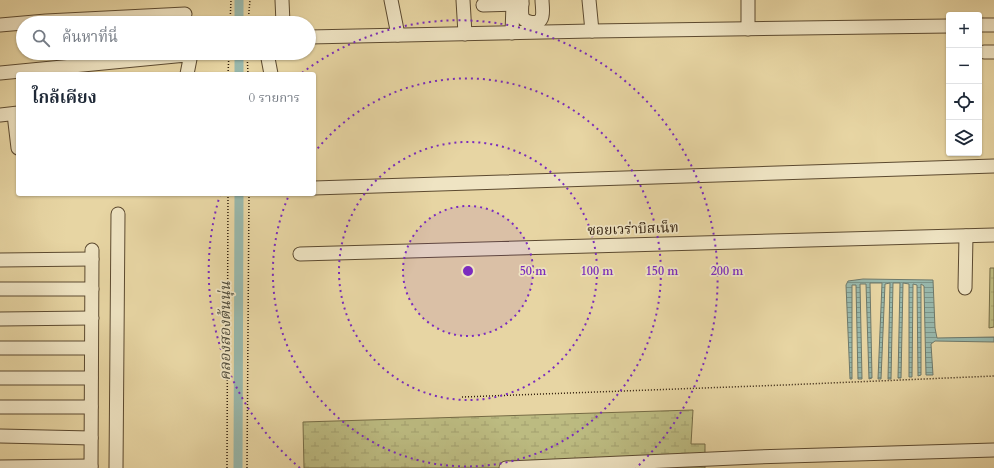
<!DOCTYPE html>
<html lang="th">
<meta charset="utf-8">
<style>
:root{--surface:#fff;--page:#f2f2f3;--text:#1f2937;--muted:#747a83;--line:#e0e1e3}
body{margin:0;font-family:Cardo,"Noto Serif Thai",serif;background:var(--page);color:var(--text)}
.controls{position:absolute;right:12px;top:12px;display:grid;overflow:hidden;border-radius:4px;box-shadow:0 1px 3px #0004}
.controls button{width:36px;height:36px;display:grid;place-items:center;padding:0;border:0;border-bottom:1px solid var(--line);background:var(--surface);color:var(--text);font:20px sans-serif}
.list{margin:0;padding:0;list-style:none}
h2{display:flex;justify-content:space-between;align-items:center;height:52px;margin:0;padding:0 16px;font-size:17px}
h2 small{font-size:13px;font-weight:400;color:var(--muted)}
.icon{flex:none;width:22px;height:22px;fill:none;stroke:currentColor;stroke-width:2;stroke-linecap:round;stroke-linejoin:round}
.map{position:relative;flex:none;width:994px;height:468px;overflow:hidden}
.search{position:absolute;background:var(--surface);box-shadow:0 1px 3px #0004;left:16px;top:16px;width:300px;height:44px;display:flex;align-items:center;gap:10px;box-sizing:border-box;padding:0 14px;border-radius:22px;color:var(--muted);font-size:15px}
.panel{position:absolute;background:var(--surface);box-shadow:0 1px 3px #0004;left:16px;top:72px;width:300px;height:124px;border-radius:4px}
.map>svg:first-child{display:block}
</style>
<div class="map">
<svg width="994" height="468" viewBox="0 0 994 468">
<defs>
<pattern id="wetland-marsh" width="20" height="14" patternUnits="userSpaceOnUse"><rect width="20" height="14" fill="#bcbb81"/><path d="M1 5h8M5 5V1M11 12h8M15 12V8" fill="none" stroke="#a2a06e"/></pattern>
<pattern id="water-rules" width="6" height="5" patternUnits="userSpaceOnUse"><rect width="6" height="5" fill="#98b8ac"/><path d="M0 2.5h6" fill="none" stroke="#7c958a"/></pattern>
</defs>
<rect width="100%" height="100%" fill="#e7d5a3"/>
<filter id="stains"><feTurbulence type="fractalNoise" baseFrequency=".005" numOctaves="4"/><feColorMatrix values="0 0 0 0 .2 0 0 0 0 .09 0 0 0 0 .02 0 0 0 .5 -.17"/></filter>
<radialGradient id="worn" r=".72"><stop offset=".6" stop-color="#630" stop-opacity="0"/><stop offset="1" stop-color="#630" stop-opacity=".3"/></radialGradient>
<g fill="url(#wetland-marsh)" stroke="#756b45">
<path d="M990 268H994V327L989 328Z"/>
<path d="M693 410 691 444H705V468H304L303 422Z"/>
</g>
<path fill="url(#water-rules)" stroke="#6e796b" d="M863 279 933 280 935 328 937 338 994 337V342L935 341 931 344 933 375H926L924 286 921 284V375L918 376 917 285 913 284 912 377H909V284L903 283 901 378H898L900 283H893L891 379H888L890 283 885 284 881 379H878L882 283H870L872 378 869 379 866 284H860L862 379H858L856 285H852V379H850L846 285 848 281Z"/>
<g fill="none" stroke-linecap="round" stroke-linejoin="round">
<g stroke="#98b8ac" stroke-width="9">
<path d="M239 23V0"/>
<path d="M239 74V53"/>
<path d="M238 468 239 194"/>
</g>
<g stroke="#5c4a30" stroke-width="15">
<g id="minor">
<path d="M282 0 283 23"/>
<path d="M391 0 398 35"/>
<path d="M463 0 465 34"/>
<path d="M522 0C522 5 521 11 522 16 524 23 538 25 541 19 544 15 542 5 542 0"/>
<path d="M589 0 592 31"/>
<path d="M483 5 522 4"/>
<path d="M0 25 46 21 185 14"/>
<path d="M979 25H994"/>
<path d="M748 29V0"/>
<path d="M512 33 513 4"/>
<path d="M309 37 592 31 949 26"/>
<path d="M984 52H994"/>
<path d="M267 53 271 74"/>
<path d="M0 73 186 55 189 57 190 59 187 74"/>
<path d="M14 114 18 148"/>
<path d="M0 115 18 113"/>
<path d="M314 188 994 166"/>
<path d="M300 254 994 235"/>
<path d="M0 260 92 259"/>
<path d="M965 288 966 236"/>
<path d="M0 289H92"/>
<path d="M0 319 92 318"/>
<path d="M0 348H91"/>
<path d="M0 378H91"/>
<path d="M0 407H91"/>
<path d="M0 436 91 438"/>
<path d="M0 467 91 466"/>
<path d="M91 468 92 250"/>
<path d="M116 468 118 214"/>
<path d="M506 468 757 457 994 450"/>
</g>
</g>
<g stroke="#2e1b09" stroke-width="1.5" stroke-dasharray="1 2" stroke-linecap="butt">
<path d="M230 23 231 0"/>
<path d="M248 23 250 0"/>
<path d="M247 53 248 74"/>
<path d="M228 74 229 53"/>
<path d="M462 397 784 385 994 376"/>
<path d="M227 468 228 194"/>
<path d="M247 468 249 194"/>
</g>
<use href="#minor" stroke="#efe4c3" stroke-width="13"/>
</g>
<circle cx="468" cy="271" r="65" fill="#7b2cbf" fill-opacity=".12"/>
<g fill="none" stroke="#7b2cbf" stroke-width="2" stroke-dasharray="2 4">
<circle cx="468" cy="271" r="65"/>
<circle cx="468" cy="271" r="129"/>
<path d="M314 153A194 194 0 1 1 289 195"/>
<path d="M300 468A259 259 0 0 1 220 195M302 73A259 259 0 0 1 636 468"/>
</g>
<g text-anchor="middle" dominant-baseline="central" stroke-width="3.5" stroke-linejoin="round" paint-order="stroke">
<g font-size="14" fill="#2e1b09" stroke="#efe4c3">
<text transform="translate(633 229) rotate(-2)">ซอยเวร่าบิสเน็ท</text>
</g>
<g font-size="15" font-style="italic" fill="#4e4a3a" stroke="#efe4c3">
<text transform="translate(225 331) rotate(-90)">คลองสองต้นนุ่น</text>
</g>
</g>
<circle cx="468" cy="271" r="6" fill="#7b2cbf" stroke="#efe4c3" stroke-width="2"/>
<g font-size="12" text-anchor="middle" font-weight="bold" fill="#7b2cbf" stroke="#efe4c3" stroke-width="3.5" stroke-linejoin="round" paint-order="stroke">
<text x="533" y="275">50 m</text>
<text x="597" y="275">100 m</text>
<text x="662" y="275">150 m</text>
<text x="727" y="275">200 m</text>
</g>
<rect width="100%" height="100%" filter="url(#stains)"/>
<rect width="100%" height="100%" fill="url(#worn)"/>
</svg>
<div class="controls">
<button>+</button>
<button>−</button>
<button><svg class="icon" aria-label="locate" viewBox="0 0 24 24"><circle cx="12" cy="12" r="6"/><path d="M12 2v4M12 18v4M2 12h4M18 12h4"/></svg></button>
<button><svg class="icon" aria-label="layers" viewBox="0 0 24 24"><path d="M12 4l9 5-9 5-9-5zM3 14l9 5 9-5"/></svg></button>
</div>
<div class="search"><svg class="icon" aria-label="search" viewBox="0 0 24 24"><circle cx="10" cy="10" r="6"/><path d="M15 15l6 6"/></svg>ค้นหาที่นี่</div>
<section class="panel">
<h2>ใกล้เคียง<small>0 รายการ</small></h2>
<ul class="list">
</ul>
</section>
</div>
